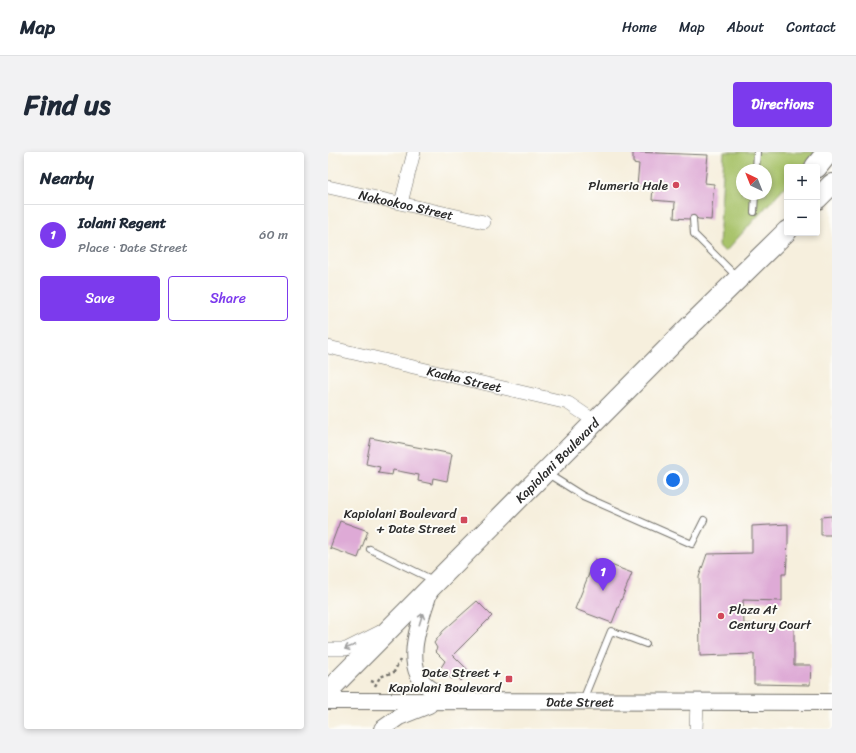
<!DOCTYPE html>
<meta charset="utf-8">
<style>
:root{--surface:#fff;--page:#f2f2f3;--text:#1f2937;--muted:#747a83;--line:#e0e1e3;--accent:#7c3aed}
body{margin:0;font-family:Sriracha,sans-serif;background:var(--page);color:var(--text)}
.controls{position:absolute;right:12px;top:12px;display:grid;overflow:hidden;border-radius:4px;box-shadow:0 2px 6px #0003}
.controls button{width:36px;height:36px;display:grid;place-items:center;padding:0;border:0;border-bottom:1px solid var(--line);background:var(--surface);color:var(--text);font:20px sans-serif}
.compass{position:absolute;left:408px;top:12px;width:36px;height:36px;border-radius:50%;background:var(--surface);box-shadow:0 2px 6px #0003;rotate:317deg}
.you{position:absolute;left:345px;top:328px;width:14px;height:14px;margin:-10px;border:3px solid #fff;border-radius:50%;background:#1a73e8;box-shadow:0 0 0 6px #1a73e833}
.badge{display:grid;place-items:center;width:26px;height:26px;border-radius:50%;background:var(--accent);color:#fff;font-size:13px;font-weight:700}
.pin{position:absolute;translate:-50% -33px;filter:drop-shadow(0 1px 2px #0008)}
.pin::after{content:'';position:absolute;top:21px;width:14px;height:12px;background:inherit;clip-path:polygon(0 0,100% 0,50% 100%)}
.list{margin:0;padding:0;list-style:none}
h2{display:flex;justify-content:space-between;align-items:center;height:52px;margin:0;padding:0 16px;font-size:17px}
h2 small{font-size:13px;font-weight:400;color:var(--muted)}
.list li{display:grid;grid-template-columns:26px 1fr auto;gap:12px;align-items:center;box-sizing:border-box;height:60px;padding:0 16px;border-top:1px solid var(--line)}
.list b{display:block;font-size:15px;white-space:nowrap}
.list p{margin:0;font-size:13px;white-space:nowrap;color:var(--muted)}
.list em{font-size:13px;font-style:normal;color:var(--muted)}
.actions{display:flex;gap:8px;padding:12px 16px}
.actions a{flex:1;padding:9px 0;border:1px solid var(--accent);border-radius:4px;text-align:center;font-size:14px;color:var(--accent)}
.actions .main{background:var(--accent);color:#fff}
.map{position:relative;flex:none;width:504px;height:577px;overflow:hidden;border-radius:4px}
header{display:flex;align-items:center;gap:24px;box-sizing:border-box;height:56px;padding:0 20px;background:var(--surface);border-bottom:1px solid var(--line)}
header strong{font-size:19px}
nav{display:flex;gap:22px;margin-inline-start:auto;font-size:14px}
.intro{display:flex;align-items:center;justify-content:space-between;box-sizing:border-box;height:96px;padding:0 24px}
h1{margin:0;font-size:28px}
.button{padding:10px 18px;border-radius:4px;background:var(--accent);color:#fff;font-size:14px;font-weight:700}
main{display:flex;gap:24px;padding:0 24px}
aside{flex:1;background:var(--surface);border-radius:4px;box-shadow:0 2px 6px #0003}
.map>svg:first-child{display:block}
</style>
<header>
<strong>Map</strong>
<nav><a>Home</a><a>Map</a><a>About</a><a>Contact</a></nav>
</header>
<div class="intro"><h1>Find us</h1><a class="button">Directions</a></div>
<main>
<aside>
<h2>Nearby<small></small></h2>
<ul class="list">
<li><span class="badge">1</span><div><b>Iolani Regent</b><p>Place · Date Street</p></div><em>60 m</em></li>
</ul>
<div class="actions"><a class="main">Save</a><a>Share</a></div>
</aside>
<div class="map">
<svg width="504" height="577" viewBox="0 0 504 577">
<rect width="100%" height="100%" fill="#fdfcf7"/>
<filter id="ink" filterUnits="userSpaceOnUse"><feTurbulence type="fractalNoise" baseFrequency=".025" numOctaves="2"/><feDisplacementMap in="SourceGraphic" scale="8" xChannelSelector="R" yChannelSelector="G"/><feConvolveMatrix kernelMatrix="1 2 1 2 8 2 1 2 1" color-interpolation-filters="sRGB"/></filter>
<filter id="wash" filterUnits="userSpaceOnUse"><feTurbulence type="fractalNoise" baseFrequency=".012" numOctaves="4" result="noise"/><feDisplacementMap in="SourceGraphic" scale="16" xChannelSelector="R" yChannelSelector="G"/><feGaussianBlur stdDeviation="0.9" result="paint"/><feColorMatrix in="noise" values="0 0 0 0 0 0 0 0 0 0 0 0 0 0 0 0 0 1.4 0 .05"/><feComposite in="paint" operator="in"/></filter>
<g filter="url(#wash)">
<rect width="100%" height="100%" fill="#f6efdd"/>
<path fill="#a8c36a" stroke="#6a774a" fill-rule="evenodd" d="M396 0H487L475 15H459V32L397 100 391 94ZM414 18H438V42H414Z"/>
<g id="blocks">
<g fill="#deaad6">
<path d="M305 0 380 3 377 31 386 32 383 68 370 67 365 63 361 67 346 66 347 50 324 48 325 35 309 34 311 12 305 11Z"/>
<path d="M43 286 124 302 119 329 105 326 104 332 90 329 91 323 65 318 64 323 50 321 52 315 38 312Z"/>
<path d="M504 364V383H493V365Z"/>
<path d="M12 369 40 379 30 406 2 396Z"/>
<path d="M460 372V391L458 422H454V449L415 448 416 472 466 473V513H483L482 533 426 532V502L372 504 371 425 379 402 424 401V374Z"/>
<path d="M267 407 304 421 284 471 247 457Z"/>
<path d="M149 449 164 464 125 503 142 520 133 529 128 523 124 527 112 517 117 509 107 499 109 496 106 491 115 479Z"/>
</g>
</g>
</g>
<g filter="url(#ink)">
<use href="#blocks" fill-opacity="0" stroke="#727069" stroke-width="1"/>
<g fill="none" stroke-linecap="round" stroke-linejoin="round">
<g stroke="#727069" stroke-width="8">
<g id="service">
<path d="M428 18 429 0"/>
<path d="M426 60 427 42"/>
<path d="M365 67 366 82 409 125"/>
<path d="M220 322 255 344 364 392 376 368"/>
<path d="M42 397 105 428"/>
<path d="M255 548 283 479 318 492"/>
</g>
</g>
<g stroke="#727069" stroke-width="14">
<g id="minor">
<path id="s1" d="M0 35 156 70"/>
<path d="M73 51 86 0"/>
<path id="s2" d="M0 195 240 251 268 270"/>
<path d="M0 497H18L52 480"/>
<path d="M368 577 369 550"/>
</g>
</g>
<g stroke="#727069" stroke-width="18">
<g id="tertiary">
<path d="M103 435C95 462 72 512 99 534 106 540 117 544 126 549"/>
<path id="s3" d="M0 549 504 550"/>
<path d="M54 577 71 565 101 553"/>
</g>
</g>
<g stroke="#727069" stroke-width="22">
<g id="primary">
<path d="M489 47 504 32"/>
<path id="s4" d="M0 539 363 173 459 79"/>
</g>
</g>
<g stroke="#727069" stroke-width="24">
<path id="motorway" d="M488 15 500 0"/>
</g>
<g stroke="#727069" stroke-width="2.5" stroke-dasharray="3 3" stroke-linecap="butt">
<path d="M43 529 48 531"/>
<path d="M47 534 52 525 66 520 72 508"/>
</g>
<use href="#service" stroke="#fff" stroke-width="6"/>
<use href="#minor" stroke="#fff" stroke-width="13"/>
<use href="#tertiary" stroke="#fff" stroke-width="16"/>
<use href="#primary" stroke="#fff" stroke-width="20"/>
<use href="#motorway" stroke="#fff" stroke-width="22"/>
</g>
<defs><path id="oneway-shaft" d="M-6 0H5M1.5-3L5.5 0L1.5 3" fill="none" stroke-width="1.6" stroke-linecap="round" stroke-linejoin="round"/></defs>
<g stroke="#a0a0a0">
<use href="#oneway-shaft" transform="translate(93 467) rotate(-73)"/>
<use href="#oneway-shaft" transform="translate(22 495) rotate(159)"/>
</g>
</g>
<g fill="#d1495b" stroke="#fdfcf7" stroke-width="1.5">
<circle cx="348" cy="33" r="4"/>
<rect x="132" y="364" width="8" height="8" rx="2"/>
<circle cx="393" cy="464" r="4"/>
<rect x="177" y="523" width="8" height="8" rx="2"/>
</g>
<g text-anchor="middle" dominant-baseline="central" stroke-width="4" stroke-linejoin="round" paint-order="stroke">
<g font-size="13" fill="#2b2b2b" stroke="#fdfcf7" text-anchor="end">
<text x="340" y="33">Plumeria Hale</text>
<text x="128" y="361">Kapiolani Boulevard<tspan x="128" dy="15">+ Date Street</tspan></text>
<text x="401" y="457" text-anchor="start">Plaza At<tspan x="401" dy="15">Century Court</tspan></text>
<text x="173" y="520">Date Street +<tspan x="173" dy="15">Kapiolani Boulevard</tspan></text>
</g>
<g font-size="13" fill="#2b2b2b" stroke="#fdfcf7">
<text stroke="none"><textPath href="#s1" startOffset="80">Nakookoo Street</textPath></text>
<text stroke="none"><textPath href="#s2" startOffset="140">Kaaha Street</textPath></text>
<text stroke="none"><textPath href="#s4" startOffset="325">Kapiolani Boulevard</textPath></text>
<text stroke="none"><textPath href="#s3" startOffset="252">Date Street</textPath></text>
</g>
</g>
</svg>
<div class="controls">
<button>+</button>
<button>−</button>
</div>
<svg class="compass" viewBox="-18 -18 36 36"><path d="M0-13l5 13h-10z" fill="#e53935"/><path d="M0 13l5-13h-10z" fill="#747a83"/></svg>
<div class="you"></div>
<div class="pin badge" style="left:275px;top:439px">1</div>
</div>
</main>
